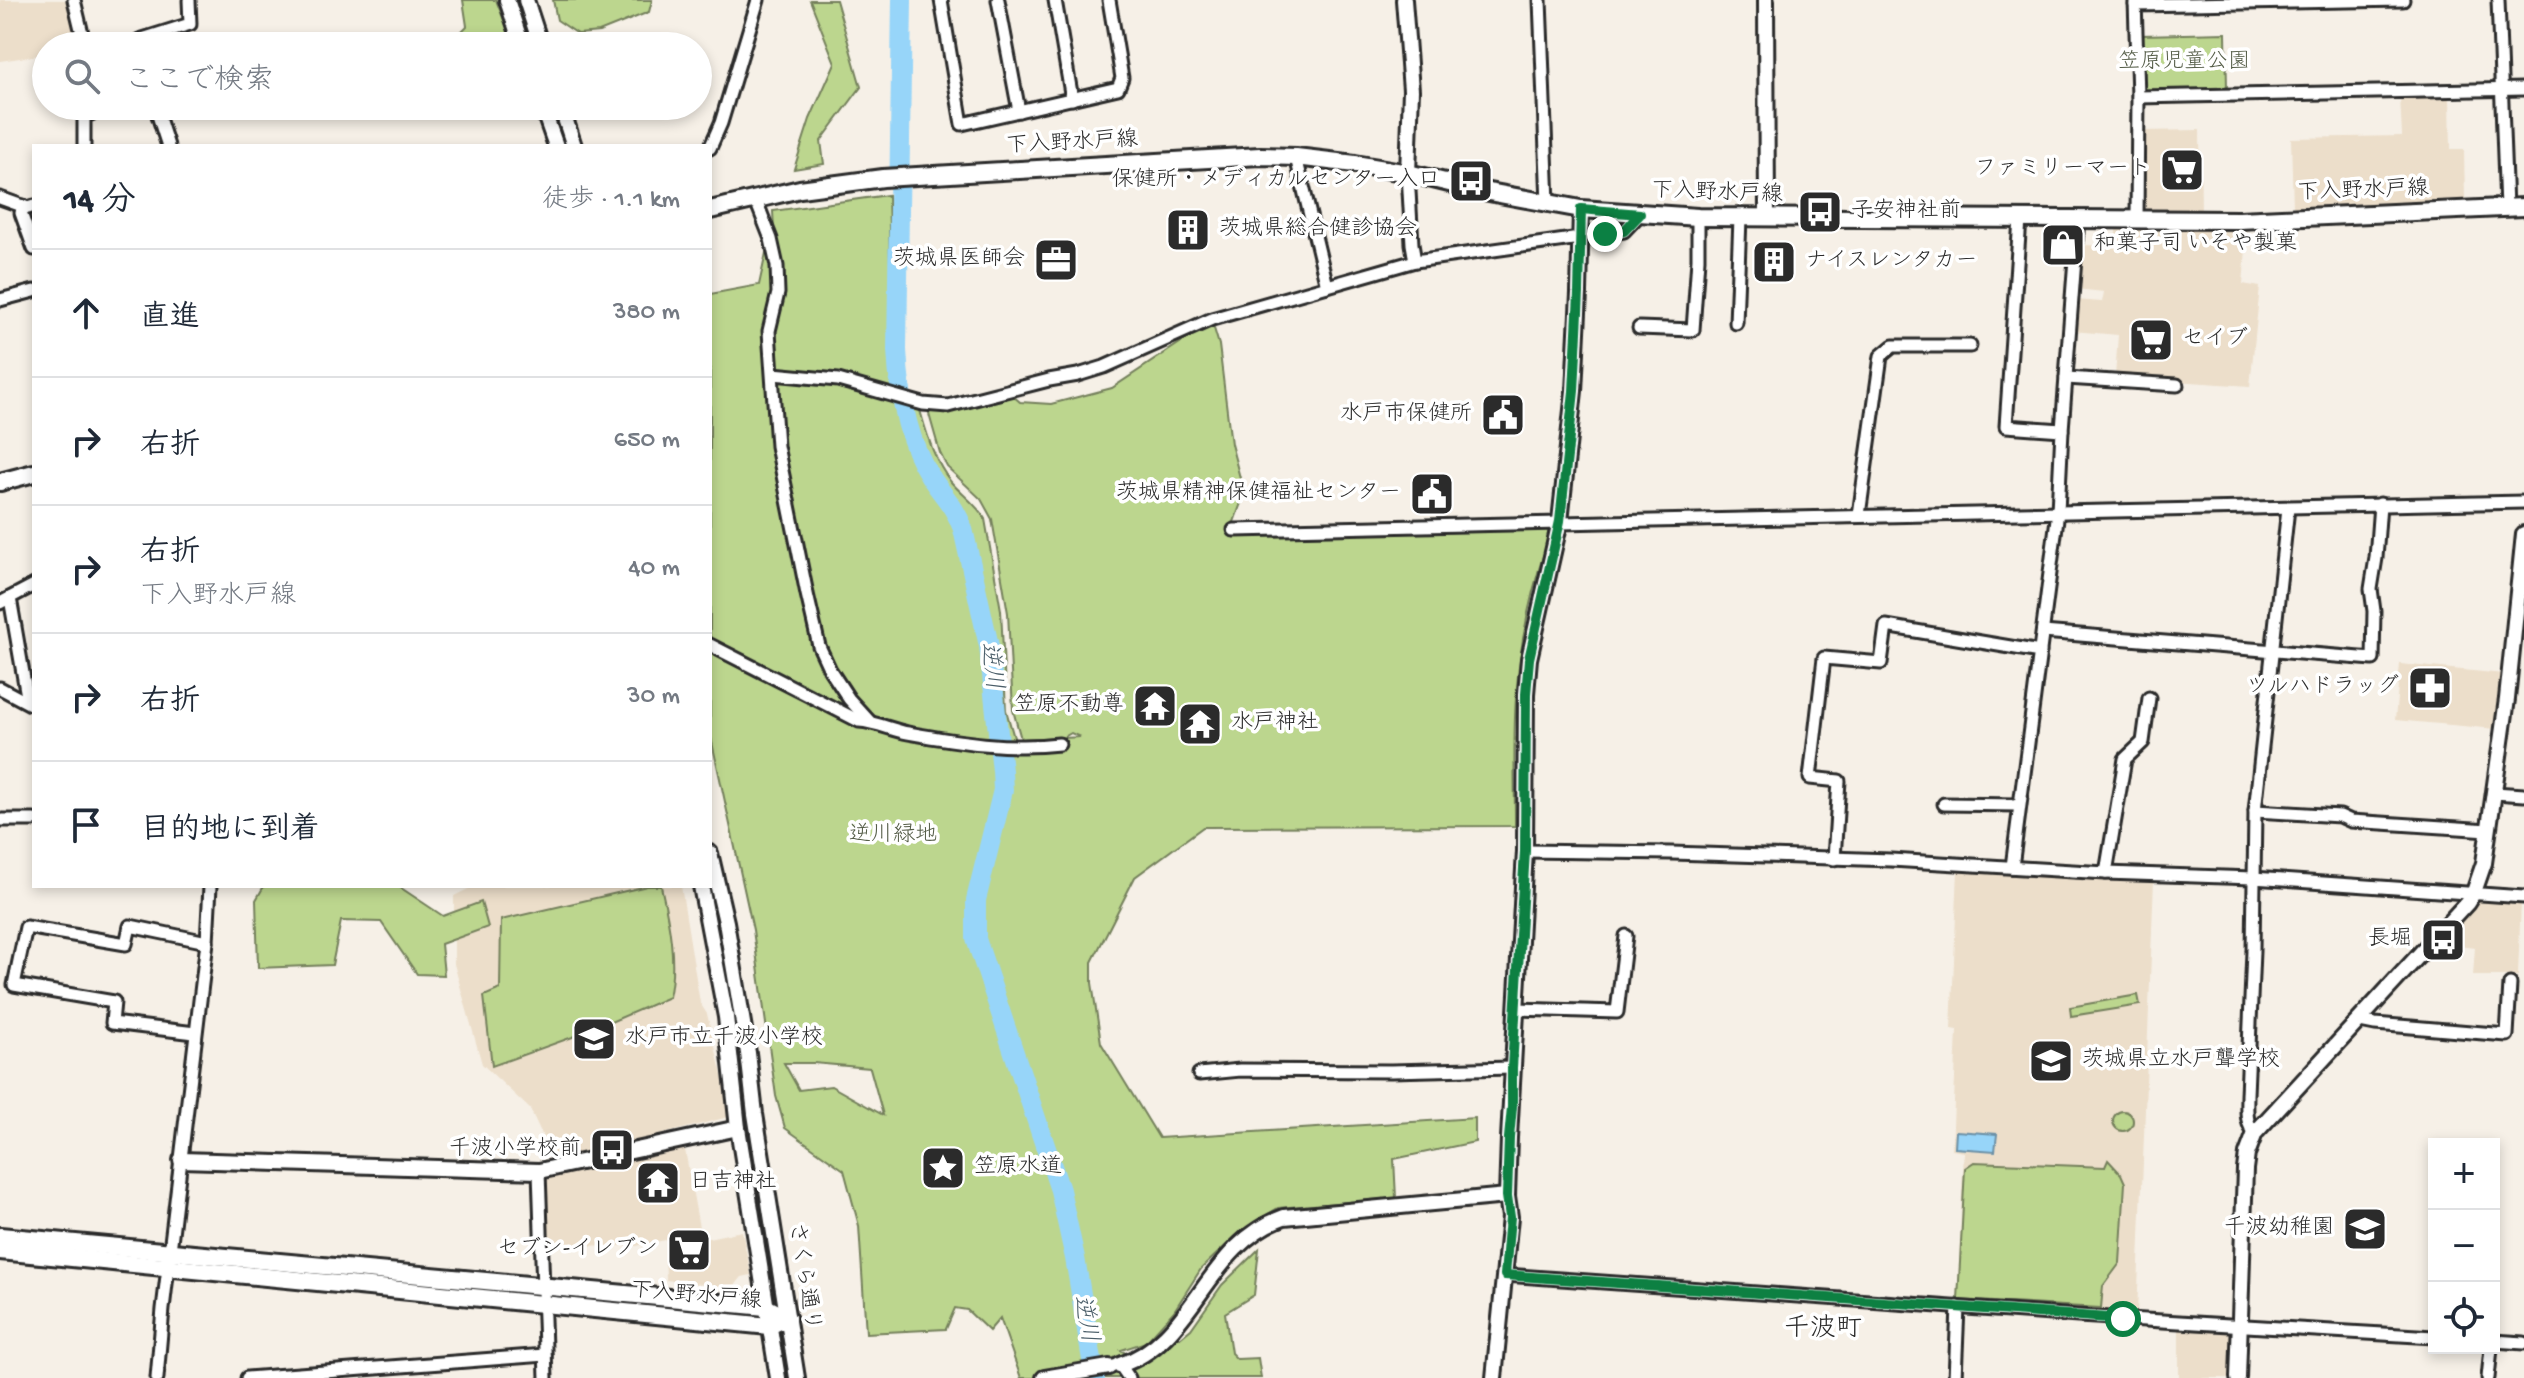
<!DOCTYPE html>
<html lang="ja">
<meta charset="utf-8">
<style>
:root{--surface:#fff;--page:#f2f2f3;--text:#1f2937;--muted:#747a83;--line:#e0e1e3}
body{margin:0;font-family:"Gochi Hand","Klee One",sans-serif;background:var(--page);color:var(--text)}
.controls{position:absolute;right:24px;bottom:24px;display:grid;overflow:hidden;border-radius:0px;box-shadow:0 4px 12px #0003}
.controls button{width:72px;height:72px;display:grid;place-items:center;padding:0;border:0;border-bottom:2px solid var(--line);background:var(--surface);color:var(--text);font:40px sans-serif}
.stop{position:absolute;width:24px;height:24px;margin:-18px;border:6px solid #0b8043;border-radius:50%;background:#fff}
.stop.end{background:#0b8043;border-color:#fff;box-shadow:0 2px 8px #0008}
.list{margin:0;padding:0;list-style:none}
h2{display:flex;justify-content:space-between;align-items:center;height:104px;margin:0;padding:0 32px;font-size:34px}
h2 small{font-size:26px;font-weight:400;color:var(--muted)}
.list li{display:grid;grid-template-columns:52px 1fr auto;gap:24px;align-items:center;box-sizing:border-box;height:128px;padding:0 32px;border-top:2px solid var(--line)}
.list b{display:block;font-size:30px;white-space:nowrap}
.list p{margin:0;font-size:26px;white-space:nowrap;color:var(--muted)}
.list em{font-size:26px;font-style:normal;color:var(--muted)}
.icon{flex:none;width:44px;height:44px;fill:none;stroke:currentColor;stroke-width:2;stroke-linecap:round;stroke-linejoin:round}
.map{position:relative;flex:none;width:2524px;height:1378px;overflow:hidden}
.search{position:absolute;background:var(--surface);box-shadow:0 4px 12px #0003;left:32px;top:32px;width:680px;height:88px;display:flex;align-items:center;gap:20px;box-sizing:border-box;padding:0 28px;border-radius:44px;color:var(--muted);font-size:30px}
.panel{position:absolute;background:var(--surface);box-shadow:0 4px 12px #0003;left:32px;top:144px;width:680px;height:744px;border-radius:0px}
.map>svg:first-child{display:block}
</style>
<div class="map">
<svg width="2524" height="1378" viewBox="0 0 2524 1378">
<rect width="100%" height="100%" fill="#f6f0e7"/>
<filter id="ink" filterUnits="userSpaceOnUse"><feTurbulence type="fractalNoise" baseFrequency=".0125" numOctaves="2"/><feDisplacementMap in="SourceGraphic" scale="16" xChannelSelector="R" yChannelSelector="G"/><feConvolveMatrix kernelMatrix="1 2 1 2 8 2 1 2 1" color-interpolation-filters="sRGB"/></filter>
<g filter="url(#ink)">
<g fill="#ecdeca">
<path d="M0 0H69L78 46H46V54L0 61Z"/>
<path d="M2400 97H2450L2451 149H2464L2465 200 2293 208 2291 138 2402 136Z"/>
<path d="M2200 130 2201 214 2142 215V131Z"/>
<path d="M2116 227H2248L2243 284 2260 287 2250 386 2115 377 2118 335 2073 331 2076 300 2102 302 2104 292 2076 289 2080 245 2116 246Z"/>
<path d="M2400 664 2504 674 2496 729 2395 720Z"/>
<path d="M1958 870 2154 879 2137 1315 1957 1303 1964 1152 1952 1150 1957 1030 1951 1029Z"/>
<path d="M474 886H681L700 1003 707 1014 732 1116 555 1162 530 1109 482 1064 454 964V896Z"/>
<path d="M2481 899H2521L2518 976H2473L2475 947 2441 943Z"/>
<path d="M684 1144 700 1233 636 1246 547 1245 543 1178 569 1174Z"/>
<path d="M742 1231 751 1275 742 1277 733 1288 666 1280 665 1247Z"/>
<path d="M2179 1325 2224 1328 2232 1337 2231 1378H2179Z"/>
</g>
<g fill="#bcd68e" stroke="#74805c" stroke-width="2" fill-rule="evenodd">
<path d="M463 0H496L514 46H466L460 33 467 26Z"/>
<path d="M553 0H652L649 12 599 32 578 34 557 20Z"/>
<path d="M810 0H836L861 87 821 141 824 164 794 169 810 119 835 63Z"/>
<path d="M2226 33 2227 90 2142 93 2141 35Z"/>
<path d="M888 195 894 401 918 409 919 407C927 434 933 459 951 482 962 495 976 503 985 519L1001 610 1006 710 1015 741 1080 737 1071 733 1064 737 1021 739 1013 710 1008 613 992 519 981 499 947 467 940 453 929 414 931 410 1012 395 1020 402 1051 404 1112 388 1195 333 1213 325 1219 345 1231 444 1240 478 1241 503 1230 533 1552 529C1533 582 1520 640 1516 697 1513 740 1515 783 1515 826L1203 827 1135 877 1092 962V983L1101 1043 1159 1138 1475 1118V1142L1394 1159 1396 1198 1278 1208 1242 1230 1201 1269 1174 1311 1146 1342 1121 1350 1134 1359 1139 1365 1158 1354 1177 1336 1180 1338 1191 1329 1222 1285 1259 1249 1254 1295 1225 1313 1231 1353 1237 1359 1258 1358 1261 1378H1021L1000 1318 989 1331 967 1310 955 1308 946 1329 866 1333 859 1226 844 1170 785 1128 776 1096 753 930 710 733V294L759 285 766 253 775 249 773 211ZM784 1063H813L870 1068 883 1115 831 1086 799 1090Z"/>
<path d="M264 886H398L443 916 481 902 488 927 441 944 444 975 417 974 381 922 341 921 332 965 258 968 256 900Z"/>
<path d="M647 886H661C669 921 677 962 669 997L592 1030 492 1066 484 996 500 989 501 920Z"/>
<path d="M2138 995 2140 1005 2071 1016 2070 1007Z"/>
<circle cx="2123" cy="1121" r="10"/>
<path d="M2108 1160 2121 1174 2125 1183 2120 1263 2103 1286 2101 1308 1958 1300 1965 1168 1974 1162 2105 1167Z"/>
</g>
<path fill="#97d5f9" stroke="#6c91a7" stroke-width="2" d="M1956 1131 1997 1134 1995 1151 1955 1148Z"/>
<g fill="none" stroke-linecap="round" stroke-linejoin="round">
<path stroke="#97d5f9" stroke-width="20" d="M902 0 897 350C899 391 907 441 930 476 943 496 955 506 963 529L989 646 1002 771 1003 790 976 900V939L1060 1190 1075 1258 1095 1378"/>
<g stroke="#2b2b2b" stroke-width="17">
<g id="minor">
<path d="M74 0 85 46"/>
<path d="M941 0 962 124 1118 88 1122 78 1109 0"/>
<path d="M998 0 1019 111"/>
<path d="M1055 0 1072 99"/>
<path d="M1540 0 1548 203"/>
<path d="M2135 0 2138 97 2137 219"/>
<path d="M2498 0 2506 208"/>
<path d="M2135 5 2403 0"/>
<path d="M140 46 139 40 190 24 189 0"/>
<path d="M2138 97 2524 89"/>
<path d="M155 106 168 146"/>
<path d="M84 146V117L102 109 101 106"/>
<path d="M710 148 721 123 758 0"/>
<path d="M1296 157 1327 286"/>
<path d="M1408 173 1412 244 1415 261"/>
<path d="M0 198 28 208 34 206"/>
<path d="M755 198 771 239 777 266 778 293 769 331 777 446 807 594 819 646 830 670 849 699 870 722"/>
<path d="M23 206 21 213 34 249"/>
<path d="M2020 219 2006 426 2062 430"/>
<path d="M1605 234 1624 231 1640 214"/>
<path d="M0 300 34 291"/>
<path d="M1736 323 1740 218"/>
<path d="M1639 328 1693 330 1698 259V217"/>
<path d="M773 374 838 380 923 404 948 406 1049 380 1078 375 1104 367 1212 319 1415 261 1580 238"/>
<path d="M2066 378 2177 385"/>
<path d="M1859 515 1881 356 1893 346H1970"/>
<path d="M1234 530 2524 502"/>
<path d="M10 598 28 702"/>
<path d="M0 603 34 585"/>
<path d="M2043 632 2373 659 2374 611 2371 589 2376 558 2380 504"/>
<path d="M710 645 859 721C876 722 892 730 908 733 958 742 1009 750 1059 744"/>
<path d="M0 688 30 704"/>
<path d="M2494 793 2524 795"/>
<path d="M1944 804 2019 805"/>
<path d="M2255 811 2340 816 2351 821 2489 830"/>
<path d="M0 820H34"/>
<path d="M1525 851 1672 853 1891 860 2106 873 2253 878 2524 897"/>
<path d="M1834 859 1839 781 1810 778 1824 658 1881 663 1886 626 2040 652"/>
<path d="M2012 867 2058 511 2062 430 2078 219"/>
<path d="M2106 873 2125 759 2143 742 2149 698"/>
<path d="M1516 1009 1617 1012 1626 936"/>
<path d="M2360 1021 2375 1024 2507 1035 2510 984"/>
<path d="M195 1033 112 1023 114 1002 14 985 26 927 126 944 130 926 207 942"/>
<path d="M1199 1074 1240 1070 1391 1071 1512 1068"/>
<path d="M2255 1133C2245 1125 2247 1107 2247 1095L2253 951 2255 811 2288 508"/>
<path d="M539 1171 546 1378"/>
<path d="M1505 1275 2078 1316 2434 1337"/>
<path d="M2494 1341 2524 1343"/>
<path d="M1114 1366 1120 1365 1129 1378"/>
<path d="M157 1378 163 1309 207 942 210 886"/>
<path d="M247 1378 545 1355"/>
<path d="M1955 1378 1958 1307"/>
<path d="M2488 1378 2491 1348"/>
</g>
</g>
<g stroke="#2b2b2b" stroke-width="20">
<g id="tertiary">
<path d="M507 0 522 46"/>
<path d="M526 0 541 46"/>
<path d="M1404 0 1411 90 1408 173"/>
<path d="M1766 0 1767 218"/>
<path d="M542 106 556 146"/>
<path d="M561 106 574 146"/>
<path d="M710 853 726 922 748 1053 755 1114 797 1378"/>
<path d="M701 886 726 1017 738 1128 778 1378"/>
<path d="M181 1160 539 1171 738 1128"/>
<path d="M1120 1365C1195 1341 1205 1245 1284 1217L1507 1196"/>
<path d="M1044 1378 1109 1367"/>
<path d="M1494 1378 1510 1217 1507 1196 1509 1138 1525 851 1526 694 1529 659 1560 521 1574 391 1579 293 1581 209"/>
<path d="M2238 1378 2245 1169 2247 1154 2255 1133 2467 903 2474 892 2484 863 2507 699 2524 534"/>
</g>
</g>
<g stroke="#2b2b2b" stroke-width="22">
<g id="secondary">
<path d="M710 210 800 189 883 178 1260 156 1296 157 1355 164 1408 173 1478 190 1581 209 1698 217 2239 220 2524 207"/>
<path d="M0 482 34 473"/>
<path d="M0 1236 766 1307 787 1318"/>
<path d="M0 1251 769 1326 787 1318"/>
</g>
</g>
<use href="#minor" stroke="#fff" stroke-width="11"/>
<use href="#tertiary" stroke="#fff" stroke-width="14"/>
<use href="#secondary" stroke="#fff" stroke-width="16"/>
</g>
</g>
<g fill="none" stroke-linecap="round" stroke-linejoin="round" filter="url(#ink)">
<path stroke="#0b8043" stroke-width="10" d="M1605 234 1624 231 1640 214 1581 209 1579 293 1574 391 1560 521 1529 659 1526 694 1525 851 1512 1068V1107L1509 1138 1507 1196 1510 1217 1505 1275 2123 1319"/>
</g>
<defs>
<g id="supermarket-square" transform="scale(2.3)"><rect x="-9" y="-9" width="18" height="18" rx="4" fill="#2b2b2b" stroke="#fff"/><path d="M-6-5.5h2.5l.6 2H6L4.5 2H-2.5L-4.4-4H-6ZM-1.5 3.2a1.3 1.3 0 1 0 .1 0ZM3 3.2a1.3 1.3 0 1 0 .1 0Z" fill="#fff"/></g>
<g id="bus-square" transform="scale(2.3)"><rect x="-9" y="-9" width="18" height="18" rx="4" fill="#2b2b2b" stroke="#fff"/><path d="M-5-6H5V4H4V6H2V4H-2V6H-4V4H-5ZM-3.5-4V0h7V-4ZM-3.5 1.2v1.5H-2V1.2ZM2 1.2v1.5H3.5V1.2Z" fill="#fff"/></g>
<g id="building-square" transform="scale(2.3)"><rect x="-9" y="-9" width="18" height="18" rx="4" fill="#2b2b2b" stroke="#fff"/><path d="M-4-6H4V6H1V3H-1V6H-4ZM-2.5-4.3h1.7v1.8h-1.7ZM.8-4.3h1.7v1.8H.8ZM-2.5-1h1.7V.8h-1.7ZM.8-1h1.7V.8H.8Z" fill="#fff"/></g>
<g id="shop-square" transform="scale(2.3)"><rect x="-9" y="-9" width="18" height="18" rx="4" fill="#2b2b2b" stroke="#fff"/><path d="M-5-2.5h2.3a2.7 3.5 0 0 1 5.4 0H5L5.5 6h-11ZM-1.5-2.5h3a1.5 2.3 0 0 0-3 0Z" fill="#fff"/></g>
<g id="office-square" transform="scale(2.3)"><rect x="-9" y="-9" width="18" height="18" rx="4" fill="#2b2b2b" stroke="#fff"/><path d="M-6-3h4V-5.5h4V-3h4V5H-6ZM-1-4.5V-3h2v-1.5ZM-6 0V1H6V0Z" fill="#fff"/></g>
<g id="civic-square" transform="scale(2.3)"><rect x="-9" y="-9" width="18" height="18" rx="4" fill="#2b2b2b" stroke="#fff"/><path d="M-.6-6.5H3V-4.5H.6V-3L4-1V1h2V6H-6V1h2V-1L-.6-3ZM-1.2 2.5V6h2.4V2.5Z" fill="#fff"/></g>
<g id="pharmacy-square" transform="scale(2.3)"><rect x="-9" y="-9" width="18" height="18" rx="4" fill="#2b2b2b" stroke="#fff"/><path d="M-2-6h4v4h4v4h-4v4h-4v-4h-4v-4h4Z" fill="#fff"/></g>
<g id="temple-square" transform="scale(2.3)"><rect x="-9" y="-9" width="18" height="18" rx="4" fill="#2b2b2b" stroke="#fff"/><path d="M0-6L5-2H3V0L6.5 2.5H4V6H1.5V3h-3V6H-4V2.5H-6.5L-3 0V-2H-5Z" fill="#fff"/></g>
<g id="school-square" transform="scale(2.3)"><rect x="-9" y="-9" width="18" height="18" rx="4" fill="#2b2b2b" stroke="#fff"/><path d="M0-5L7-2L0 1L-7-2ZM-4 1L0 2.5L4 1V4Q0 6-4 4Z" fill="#fff"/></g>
<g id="sight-square" transform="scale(2.3)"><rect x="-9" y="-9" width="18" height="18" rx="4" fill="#2b2b2b" stroke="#fff"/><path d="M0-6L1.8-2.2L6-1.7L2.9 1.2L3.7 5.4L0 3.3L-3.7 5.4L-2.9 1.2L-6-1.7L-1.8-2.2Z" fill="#fff"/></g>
</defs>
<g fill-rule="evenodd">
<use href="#supermarket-square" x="2182" y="170"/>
<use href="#bus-square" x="1471" y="181"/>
<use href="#bus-square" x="1820" y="212"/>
<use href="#building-square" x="1188" y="230"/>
<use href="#shop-square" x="2063" y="245"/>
<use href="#office-square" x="1056" y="260"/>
<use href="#building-square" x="1774" y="262"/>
<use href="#supermarket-square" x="2151" y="340"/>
<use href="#civic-square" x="1503" y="415"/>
<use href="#civic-square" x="1432" y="494"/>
<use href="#pharmacy-square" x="2430" y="688"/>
<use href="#temple-square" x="1155" y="706"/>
<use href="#temple-square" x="1200" y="724"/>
<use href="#bus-square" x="2443" y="940"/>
<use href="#school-square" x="594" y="1039"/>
<use href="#school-square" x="2051" y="1061"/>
<use href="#bus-square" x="612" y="1150"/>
<use href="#sight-square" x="943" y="1168"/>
<use href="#temple-square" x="658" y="1183"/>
<use href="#school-square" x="2365" y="1229"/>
<use href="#supermarket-square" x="689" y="1250"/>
</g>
<g text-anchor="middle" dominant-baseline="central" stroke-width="7" stroke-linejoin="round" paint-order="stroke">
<g font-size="22" fill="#565e49" stroke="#fff">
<text x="2184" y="63">笠原児童公園</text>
<text x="893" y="836">逆川緑地</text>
</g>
<g font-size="22" fill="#2b2b2b" stroke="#fff">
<text transform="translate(1072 144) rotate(-3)">下入野水戸線</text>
<text transform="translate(2363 192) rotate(-2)">下入野水戸線</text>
<text transform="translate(1717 194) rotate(2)">下入野水戸線</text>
<text transform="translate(803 1277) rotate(81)">さくら通り</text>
<text transform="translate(696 1297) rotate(5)">下入野水戸線</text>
</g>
<g font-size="22" fill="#2b2b2b" stroke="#fff" text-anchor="end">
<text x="2151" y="170">ファミリーマート</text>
<text x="1440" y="181">保健所・メディカルセンター入口</text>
<text x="1851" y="212" text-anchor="start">子安神社前</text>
<text x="1219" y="230" text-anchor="start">茨城県総合健診協会</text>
<text x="2094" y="245" text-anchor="start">和菓子司 いそや製菓</text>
<text x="1025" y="260">茨城県医師会</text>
<text x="1805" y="262" text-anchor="start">ナイスレンタカー</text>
<text x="2182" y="340" text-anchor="start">セイブ</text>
<text x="1472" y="415">水戸市保健所</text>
<text x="1401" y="494">茨城県精神保健福祉センター</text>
<text x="2399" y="688">ツルハドラッグ</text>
<text x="1124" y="706">笠原不動尊</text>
<text x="1231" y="724" text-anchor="start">水戸神社</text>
<text x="2412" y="940">長堀</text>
<text x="625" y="1039" text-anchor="start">水戸市立千波小学校</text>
<text x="2082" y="1061" text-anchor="start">茨城県立水戸聾学校</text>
<text x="581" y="1150">千波小学校前</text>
<text x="974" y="1168" text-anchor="start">笠原水道</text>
<text x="689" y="1183" text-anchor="start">日吉神社</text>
<text x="2334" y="1229">千波幼稚園</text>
<text x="658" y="1250">セブン-イレブン</text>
</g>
<g font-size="24" font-style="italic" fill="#4b5e69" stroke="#fff">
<text transform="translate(990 666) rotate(83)">逆川</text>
<text transform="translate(1084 1319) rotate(79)">逆川</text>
</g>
<g font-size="26" fill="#2b2b2b" stroke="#fff">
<text x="1823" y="1330">千波町</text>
</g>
</g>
</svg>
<div class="controls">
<button>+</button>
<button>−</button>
<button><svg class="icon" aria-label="locate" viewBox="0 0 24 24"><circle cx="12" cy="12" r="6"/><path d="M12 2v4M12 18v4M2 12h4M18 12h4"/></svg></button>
</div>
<div class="stop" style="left:2123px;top:1319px"></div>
<div class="stop end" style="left:1605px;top:234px"></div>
<div class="search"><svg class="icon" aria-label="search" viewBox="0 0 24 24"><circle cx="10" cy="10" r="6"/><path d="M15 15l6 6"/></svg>ここで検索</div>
<section class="panel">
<h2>14 分<small>徒歩 · 1.1 km</small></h2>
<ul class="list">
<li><svg class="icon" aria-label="ahead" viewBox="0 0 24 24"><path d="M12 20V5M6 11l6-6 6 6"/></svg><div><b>直進</b></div><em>380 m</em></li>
<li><svg class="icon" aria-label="right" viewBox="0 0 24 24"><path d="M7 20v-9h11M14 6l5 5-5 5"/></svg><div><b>右折</b></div><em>650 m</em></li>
<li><svg class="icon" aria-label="right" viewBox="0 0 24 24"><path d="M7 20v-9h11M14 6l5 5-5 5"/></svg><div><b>右折</b><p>下入野水戸線</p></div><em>40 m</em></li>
<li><svg class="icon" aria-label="right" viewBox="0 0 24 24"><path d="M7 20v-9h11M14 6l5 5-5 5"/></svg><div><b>右折</b></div><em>30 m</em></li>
<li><svg class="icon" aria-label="arrive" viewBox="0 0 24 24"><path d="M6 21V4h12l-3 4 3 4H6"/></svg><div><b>目的地に到着</b></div></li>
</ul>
</section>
</div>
